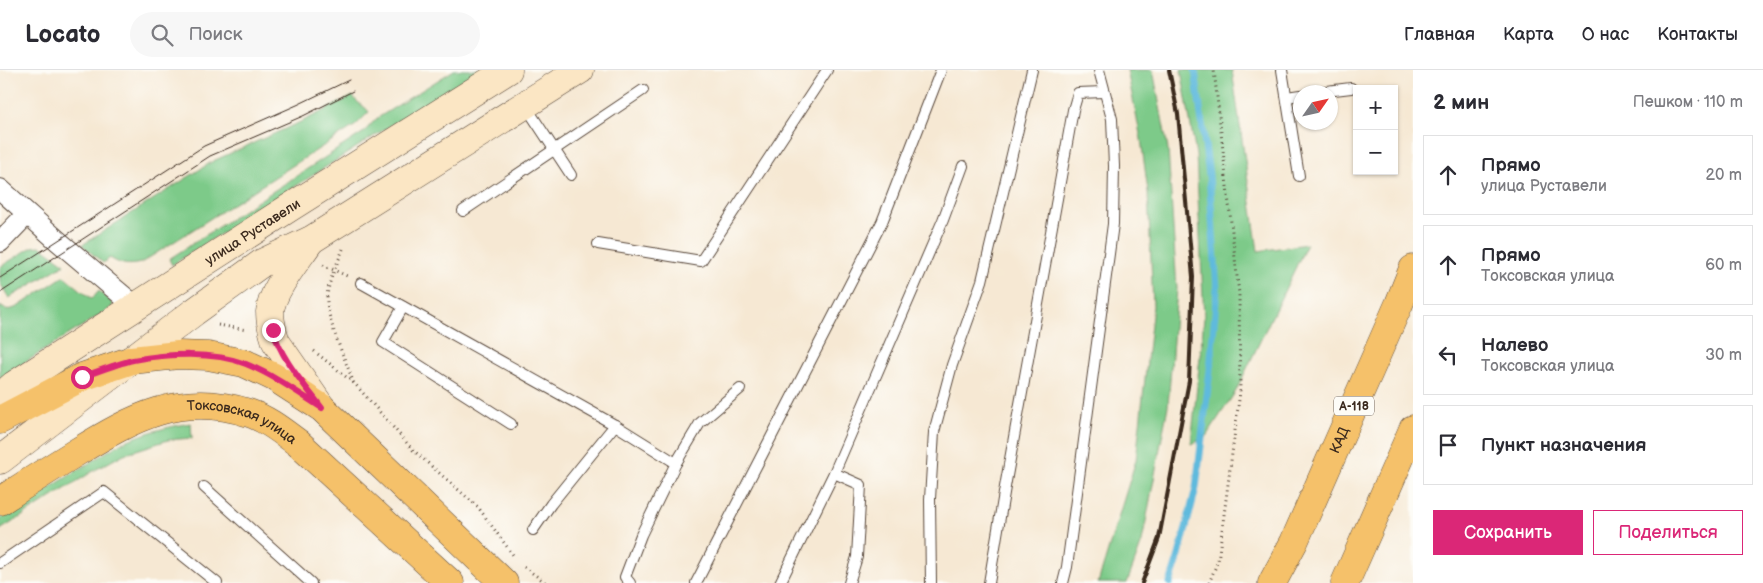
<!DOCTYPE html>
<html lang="ru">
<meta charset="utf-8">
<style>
:root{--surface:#fff;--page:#f7f7f7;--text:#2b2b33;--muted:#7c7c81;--line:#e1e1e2;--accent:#db2777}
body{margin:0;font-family:"Balsamiq Sans",sans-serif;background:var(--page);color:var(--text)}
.controls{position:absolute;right:15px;top:15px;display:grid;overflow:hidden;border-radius:0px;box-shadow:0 1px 4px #0004}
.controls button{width:45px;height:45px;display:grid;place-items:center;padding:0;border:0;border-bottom:1px solid var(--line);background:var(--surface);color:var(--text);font:25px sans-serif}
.compass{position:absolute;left:1293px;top:15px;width:45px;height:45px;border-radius:50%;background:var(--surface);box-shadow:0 1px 4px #0004;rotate:56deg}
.stop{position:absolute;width:15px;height:15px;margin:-11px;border:4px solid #db2777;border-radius:50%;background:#fff}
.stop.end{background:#db2777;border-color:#fff;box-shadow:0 1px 5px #0008}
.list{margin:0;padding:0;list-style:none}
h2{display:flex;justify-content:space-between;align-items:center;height:65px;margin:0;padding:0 20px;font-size:21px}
h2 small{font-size:16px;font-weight:400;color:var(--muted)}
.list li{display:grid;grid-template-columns:32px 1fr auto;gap:15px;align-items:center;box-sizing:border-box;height:80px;margin:0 10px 10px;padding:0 10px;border:1px solid var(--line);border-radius:0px}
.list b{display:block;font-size:19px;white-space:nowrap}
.list p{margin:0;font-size:16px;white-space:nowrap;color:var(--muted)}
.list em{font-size:16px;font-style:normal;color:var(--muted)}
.actions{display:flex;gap:10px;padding:15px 20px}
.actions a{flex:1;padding:11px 0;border:1px solid var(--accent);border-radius:0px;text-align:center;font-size:18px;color:var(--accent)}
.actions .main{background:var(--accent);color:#fff}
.icon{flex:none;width:28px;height:28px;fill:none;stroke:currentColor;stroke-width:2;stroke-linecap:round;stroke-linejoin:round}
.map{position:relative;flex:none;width:1413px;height:513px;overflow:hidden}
header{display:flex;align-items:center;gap:30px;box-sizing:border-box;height:70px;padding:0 25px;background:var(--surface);border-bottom:1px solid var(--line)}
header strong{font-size:24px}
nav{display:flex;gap:28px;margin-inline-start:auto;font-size:18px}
.search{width:350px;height:45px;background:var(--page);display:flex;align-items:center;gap:12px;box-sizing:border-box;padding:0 18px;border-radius:28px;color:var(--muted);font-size:19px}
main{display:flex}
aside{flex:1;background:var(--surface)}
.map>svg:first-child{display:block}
</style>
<header>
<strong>Locato</strong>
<div class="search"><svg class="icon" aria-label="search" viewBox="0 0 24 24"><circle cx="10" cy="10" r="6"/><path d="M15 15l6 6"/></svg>Поиск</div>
<nav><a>Главная</a><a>Карта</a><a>О нас</a><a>Контакты</a></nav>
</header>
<main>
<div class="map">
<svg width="1413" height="513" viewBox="0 0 1413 513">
<rect width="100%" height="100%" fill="#fdfcf7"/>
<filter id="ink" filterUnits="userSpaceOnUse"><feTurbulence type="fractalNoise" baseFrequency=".02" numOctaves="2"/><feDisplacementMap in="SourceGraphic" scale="10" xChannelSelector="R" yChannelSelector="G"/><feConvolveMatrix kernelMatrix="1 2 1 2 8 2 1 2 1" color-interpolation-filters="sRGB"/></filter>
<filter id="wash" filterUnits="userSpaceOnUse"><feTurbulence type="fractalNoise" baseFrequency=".0096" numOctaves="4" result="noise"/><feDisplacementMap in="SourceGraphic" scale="20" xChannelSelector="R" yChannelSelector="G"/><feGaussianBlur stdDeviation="1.12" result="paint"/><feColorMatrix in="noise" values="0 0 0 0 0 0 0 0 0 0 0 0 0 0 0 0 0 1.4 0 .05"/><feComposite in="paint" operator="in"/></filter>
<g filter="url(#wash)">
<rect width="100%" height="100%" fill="#f6e8d3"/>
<g fill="#7dca89" stroke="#5c7a54">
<path d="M454 0H478L172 195 169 189 364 62 376 49Z"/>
<path d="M1127 0H1153L1168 79 1177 219 1168 336 1142 472 1127 513H1098L1136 390 1153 236 1148 122 1141 69Z"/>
<path d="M1181 0H1232L1258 181 1307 174 1236 321 1205 368 1191 374 1204 248 1196 85Z"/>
<path d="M353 26C356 33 364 35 369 42L356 55 141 193C128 196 121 195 110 188L103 193 82 175 213 91 305 50Z"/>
<path d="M40 176 65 194 9 228 0 213V197L32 177Z"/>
<path d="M64 206 92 229 99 221 112 232 113 235 111 238 0 308V236C7 241 11 240 19 236Z"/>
<path d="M191 353 192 368 168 370 124 384 95 400 0 460V449L121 373C144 363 166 357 191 353Z"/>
</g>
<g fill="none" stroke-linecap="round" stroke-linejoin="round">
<path stroke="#5fbadd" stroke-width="7" d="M1170 513 1179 485 1196 418 1210 300 1217 219 1209 105 1195 0"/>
</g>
</g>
<g filter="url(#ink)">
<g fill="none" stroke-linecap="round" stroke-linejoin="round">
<g stroke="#574639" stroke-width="12">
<g id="lane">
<path d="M1282 0 1299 106"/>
<path d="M1318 22 1351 18"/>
<path d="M1287 27 1300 25"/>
<path d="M525 35 571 105"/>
<path d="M463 141 643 20"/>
<path d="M598 174 701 191 827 0"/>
<path d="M361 213 615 355 676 393 641 465 625 507 630 513"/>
<path d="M403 237 383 272 511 354"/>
<path d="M676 393 700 353 740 319"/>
<path d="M834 403 861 415 857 487 849 513"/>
<path d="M204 417 311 513"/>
<path d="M533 460 551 434 615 355"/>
<path d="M0 493 104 422 217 513"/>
<path d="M696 513 882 152 941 0"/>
<path d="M780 513 834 403 943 150 963 96"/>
<path d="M931 513 930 429 934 362 952 295 982 211 1032 0"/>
<path d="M989 513 1005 417 1073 40 1078 23 1104 22"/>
<path d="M1063 513 1067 497 1113 154 1114 96 1112 49 1099 0"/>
</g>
</g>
<g stroke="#574639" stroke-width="22">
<g id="street">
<path d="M0 119 58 171 135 236"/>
<path d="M0 172 27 144"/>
</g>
</g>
<g stroke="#574639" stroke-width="29">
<g id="secondary">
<path d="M310 171C299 188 271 221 270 242 270 252 273 263 276 272L321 337"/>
<path id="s1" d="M0 327 14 315 289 138 508 0"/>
<path d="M0 390 194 242 262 193 311 170 580 0"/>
</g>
</g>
<g stroke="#574639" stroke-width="29">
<g id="primary">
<path d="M0 350 82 307 132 290 178 285 208 286 244 293 274 307 322 338 504 513"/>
<path id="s2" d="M0 431C26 414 51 398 77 382 134 347 181 321 249 343 267 349 283 362 298 373L450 513"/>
</g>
</g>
<g stroke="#574639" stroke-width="29">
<g id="highway">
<path id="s3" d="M1272 513 1294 472 1399 234 1413 199"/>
<path d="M1345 513 1413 359"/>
</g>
</g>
<g stroke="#574639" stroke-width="3" stroke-dasharray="1 4" stroke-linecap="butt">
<path d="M343 179C337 195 326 215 327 232 329 255 346 291 354 314"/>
<path d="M323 195 347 206"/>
<path d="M218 255 247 260"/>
<path d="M314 281 355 314 413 380 478 437 513 485"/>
<path d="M524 497 546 513"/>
<path d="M1209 513 1218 491 1240 322 1239 224 1214 0"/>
</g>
<use href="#lane" stroke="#fff" stroke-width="10"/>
<use href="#street" stroke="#fff" stroke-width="20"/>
<use href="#secondary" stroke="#fbe6c4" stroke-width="28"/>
<use href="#primary" stroke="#f5c16b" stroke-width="28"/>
<use href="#highway" stroke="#f5c16b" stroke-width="28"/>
<g stroke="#3b2a1e" stroke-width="1">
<path d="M0 208 204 76 297 35 349 10"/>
<path d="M0 223 210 86 303 46 353 21"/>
</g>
<path stroke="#3b2a1e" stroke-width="4" d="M1142 513 1159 468 1189 311 1193 207 1178 44 1169 0"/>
</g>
</g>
<g fill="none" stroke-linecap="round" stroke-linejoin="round" filter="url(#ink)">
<path stroke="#db2777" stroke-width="6" d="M82 307C99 301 116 294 133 290 167 284 213 281 246 294 273 305 297 322 322 338 304 314 281 289 273 260"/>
</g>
<g text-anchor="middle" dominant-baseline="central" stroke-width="5" stroke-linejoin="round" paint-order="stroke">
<rect fill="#fdfcf7" stroke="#75695f" stroke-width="1" x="1334" y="326.5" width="40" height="19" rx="4"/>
<g font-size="12" font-weight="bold" fill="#3b2a1e">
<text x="1354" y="336">А-118</text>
</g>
<g font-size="14" fill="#3b2a1e" stroke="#fdfcf7">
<text stroke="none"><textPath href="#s1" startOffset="302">улица Руставели</textPath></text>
<text stroke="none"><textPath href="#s2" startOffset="270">Токсовская улица</textPath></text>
<text stroke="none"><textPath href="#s3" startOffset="158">КАД</textPath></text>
</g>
</g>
</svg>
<div class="controls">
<button>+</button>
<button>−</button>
</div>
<svg class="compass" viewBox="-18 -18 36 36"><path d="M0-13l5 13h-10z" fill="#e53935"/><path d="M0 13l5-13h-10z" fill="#7c7c81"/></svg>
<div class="stop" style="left:82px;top:307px"></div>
<div class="stop end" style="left:273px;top:260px"></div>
</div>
<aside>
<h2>2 мин<small>Пешком · 110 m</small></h2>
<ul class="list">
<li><svg class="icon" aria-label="ahead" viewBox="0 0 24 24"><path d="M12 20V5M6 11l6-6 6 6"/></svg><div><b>Прямо</b><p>улица Руставели</p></div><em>20 m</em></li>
<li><svg class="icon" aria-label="ahead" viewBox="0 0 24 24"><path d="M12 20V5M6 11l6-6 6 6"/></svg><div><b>Прямо</b><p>Токсовская улица</p></div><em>60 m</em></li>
<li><svg class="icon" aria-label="left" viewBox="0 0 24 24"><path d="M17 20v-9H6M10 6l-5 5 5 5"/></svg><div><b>Налево</b><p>Токсовская улица</p></div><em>30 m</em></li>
<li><svg class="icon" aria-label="arrive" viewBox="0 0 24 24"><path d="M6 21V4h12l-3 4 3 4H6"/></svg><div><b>Пункт назначения</b></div></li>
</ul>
<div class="actions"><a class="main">Сохранить</a><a>Поделиться</a></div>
</aside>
</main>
